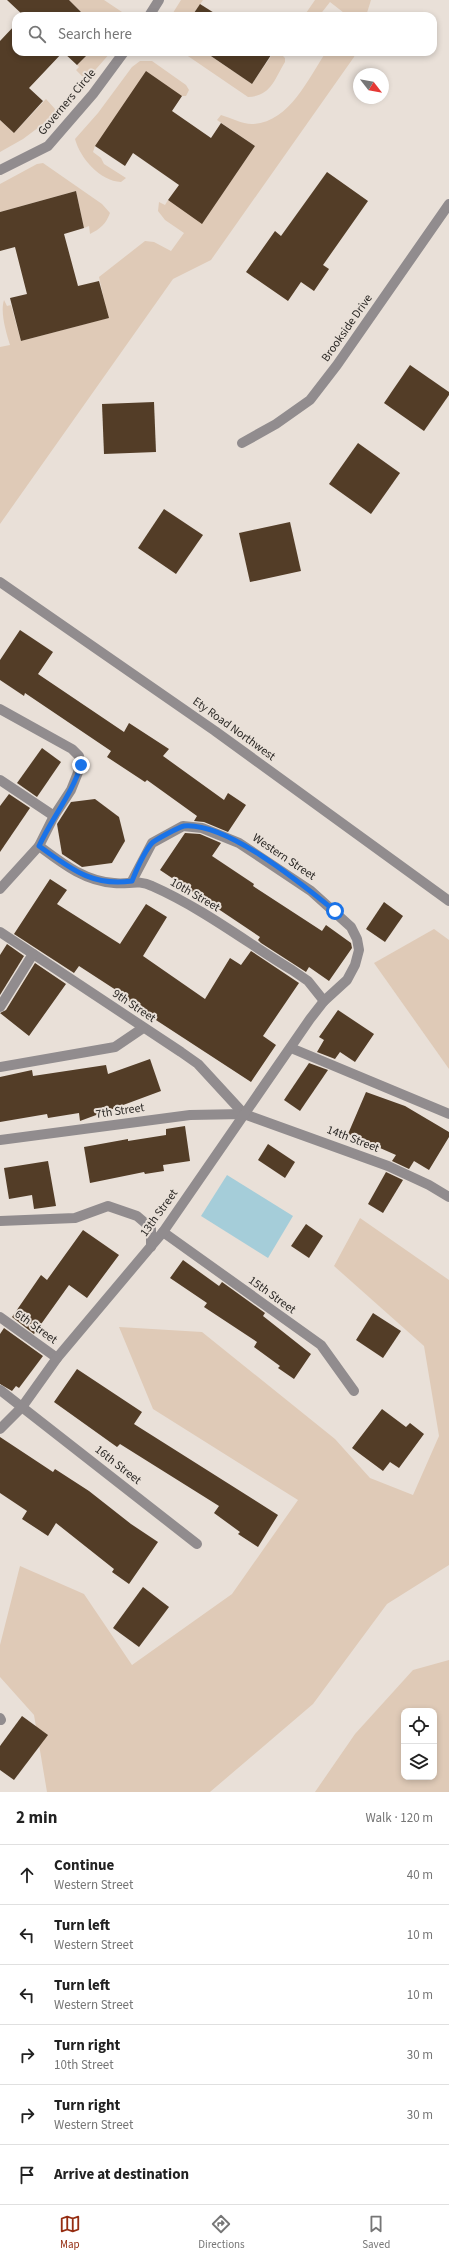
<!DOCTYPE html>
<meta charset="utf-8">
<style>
:root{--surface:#fff;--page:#f6f6f6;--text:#222;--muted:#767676;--line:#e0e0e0;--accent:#952d12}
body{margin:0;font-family:"Source Sans 3",sans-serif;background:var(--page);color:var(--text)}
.controls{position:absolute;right:12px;bottom:12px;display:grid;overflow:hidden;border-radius:8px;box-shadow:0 2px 6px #0003}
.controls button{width:36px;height:36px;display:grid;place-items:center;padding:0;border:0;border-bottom:1px solid var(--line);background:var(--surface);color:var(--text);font:20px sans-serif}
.compass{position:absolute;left:353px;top:68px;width:36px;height:36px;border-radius:50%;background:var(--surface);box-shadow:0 2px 6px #0003;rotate:121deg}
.stop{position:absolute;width:12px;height:12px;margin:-9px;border:3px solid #1a73e8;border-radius:50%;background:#fff}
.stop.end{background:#1a73e8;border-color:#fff;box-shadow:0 1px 4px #0008}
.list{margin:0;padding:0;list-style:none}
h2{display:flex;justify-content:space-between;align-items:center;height:52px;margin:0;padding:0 16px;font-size:17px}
h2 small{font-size:13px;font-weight:400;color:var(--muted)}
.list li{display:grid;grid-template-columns:26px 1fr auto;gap:12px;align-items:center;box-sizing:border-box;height:60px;padding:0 16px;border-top:1px solid var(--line)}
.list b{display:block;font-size:15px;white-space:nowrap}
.list p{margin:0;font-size:13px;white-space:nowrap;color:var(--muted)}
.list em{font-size:13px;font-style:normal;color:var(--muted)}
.icon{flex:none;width:22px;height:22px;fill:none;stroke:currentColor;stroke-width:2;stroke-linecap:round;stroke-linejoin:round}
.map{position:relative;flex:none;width:449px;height:1792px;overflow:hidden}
.search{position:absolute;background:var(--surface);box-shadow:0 2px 6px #0003;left:12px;right:12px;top:12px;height:44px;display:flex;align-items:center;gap:10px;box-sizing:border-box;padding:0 14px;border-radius:12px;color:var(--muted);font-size:15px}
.sheet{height:412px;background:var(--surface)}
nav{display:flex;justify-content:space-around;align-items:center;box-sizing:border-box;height:56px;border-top:1px solid var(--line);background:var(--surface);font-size:11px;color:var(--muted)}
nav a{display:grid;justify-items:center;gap:2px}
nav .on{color:var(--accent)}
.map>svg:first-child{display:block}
</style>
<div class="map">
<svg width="449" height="1792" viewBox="0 0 449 1792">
<rect width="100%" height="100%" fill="#e9e0d8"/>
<g fill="#dfcab7" fill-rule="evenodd">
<path d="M69 0H104L128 16H85Z"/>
<path d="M181 0H203L192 16H171Z"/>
<path d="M315 0H371L366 16H348L330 2 319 16H304Z"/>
<path d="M90 52H111L89 77 82 76 76 70 79 67 77 65Z"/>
<path d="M182 52H205L252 84 274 52H279L285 58V62C274 80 271 96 248 97Z"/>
<path d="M326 52H356L354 57 211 260 173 279 0 524V347L10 345C6 332 0 312 4 300L7 306 11 305 21 341 108 318 99 277 145 241 154 242 171 251 184 233 165 220 158 211 159 202 165 205 168 200 202 223 255 146 217 120 221 115C231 118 244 125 254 124 290 121 308 79 326 52Z"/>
<path d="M140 61H152L186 85 189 90 186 96H182L95 146 93 152 101 158 104 164 126 178 121 182C100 181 80 158 75 139L98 113 132 67Z"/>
<path d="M46 99 55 109V115L23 139 0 152V120L14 133Z"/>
<path d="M43 163 102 204 110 213C106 224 100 229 90 234L89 226 84 228 76 191 0 212V184L37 164Z"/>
<path d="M434 929 449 940V1069L374 963Z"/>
<path d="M360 1218 449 1280V1565L387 1604 313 1704 210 1792H47L34 1715 0 1677V1645L20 1566 84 1594 132 1665 232 1594 298 1500 153 1409 119 1327 202 1332 335 1439 370 1478 413 1495 439 1436 424 1346 334 1266Z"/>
<path d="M449 1660V1792H315L355 1734 413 1670ZM404 1711H434V1777H404Z"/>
</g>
<path fill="#a5cdd9" d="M227 1175 293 1216 268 1258 201 1216Z"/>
<g fill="#533d27">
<path d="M7 0H69L85 16H24Z"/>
<path d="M200 4 219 16H192Z"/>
<path d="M16 24V52H90L77 65 63 52 29 88 43 101 14 133 0 120V41Z"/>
<path d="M205 52H273L252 84Z"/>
<path d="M146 71 182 96 172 111 211 138 221 123 255 146 202 224 168 200 179 185 133 153 125 166 95 146Z"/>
<path d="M327 172 368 201 323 265 329 269 314 291 301 282 288 301 246 272 275 231 281 236Z"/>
<path d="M76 191 84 228 64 234 78 286 99 281 109 318 21 341 10 298 27 294 15 247 0 251V212Z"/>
<path d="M410 365 449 392V395L424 431 384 403Z"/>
<path d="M154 402 156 452 104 454 102 404Z"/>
<path d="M358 443 400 473 371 514 329 484Z"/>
<path d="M164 509 203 535 176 574 138 548Z"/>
<path d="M290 522 301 571 250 582 239 533Z"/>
<path d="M20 630 53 652 38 674 124 732 129 723 169 749 163 756 224 800 228 793 246 805 228 832 204 822 194 821 197 816 147 780 145 782 107 757 111 751 25 693 24 696 0 680V660Z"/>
<path d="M42 748 61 762 37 797 17 783Z"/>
<path d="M9 794 30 808 0 852V806Z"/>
<path d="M95 799 119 817 125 841 112 863 82 867 62 854 57 824 71 802Z"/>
<path d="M185 833 200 834 221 843 212 856 254 884 253 886 322 931 326 925 351 943 352 948 329 981 309 967 306 972 261 943 258 940 260 937 160 870Z"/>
<path d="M50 879 67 890 57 904 120 944 146 904 167 917 143 956 205 999 230 958 241 965 251 951 299 983 263 1036 276 1045 251 1082 136 1007 119 992 79 966 74 973 14 934Z"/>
<path d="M384 902 403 916 385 942 366 929Z"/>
<path d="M7 944 24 956 0 995V955Z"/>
<path d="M35 963 66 984 29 1036 0 1013 6 1010Z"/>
<path d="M338 1010 374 1034 355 1062 340 1052 335 1059 317 1052 324 1040 319 1037Z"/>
<path d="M150 1059 161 1091 80 1121 79 1113 48 1118 47 1114 0 1122V1077L32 1070 33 1076 106 1065 108 1074Z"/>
<path d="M309 1063 328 1070 300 1111 284 1100Z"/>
<path d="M366 1092 405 1106 449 1132V1137L429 1170 414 1161 409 1169 392 1161 396 1155 348 1134Z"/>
<path d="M185 1126 190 1161 163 1165 164 1171 145 1174 144 1172 90 1183 84 1147 128 1139V1141L166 1135V1129Z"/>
<path d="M268 1144 295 1162 285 1178 258 1160Z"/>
<path d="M48 1161 56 1206 34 1209 32 1195 9 1199 4 1168Z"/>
<path d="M386 1172 403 1180 383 1213 368 1204Z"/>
<path d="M306 1224 323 1236 309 1258 291 1246Z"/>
<path d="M83 1230 119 1255 87 1298 69 1285 34 1334 12 1317 41 1275 47 1280Z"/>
<path d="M183 1260 219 1286 222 1282 265 1313 263 1316 311 1354 294 1379 278 1368 280 1366 254 1347 257 1342 204 1307 207 1303 170 1278Z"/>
<path d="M373 1313 401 1331 383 1358 356 1340Z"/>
<path d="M4 1328 43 1356 19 1388 16 1386 12 1391 0 1384V1334Z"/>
<path d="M77 1369 142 1412 134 1424 278 1515 258 1547 238 1534 240 1532 214 1513 219 1506 120 1444 117 1447 54 1402Z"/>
<path d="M382 1409 406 1427 410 1423 424 1434 399 1468 390 1462 383 1471 352 1448Z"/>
<path d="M0 1437 53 1472 55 1469 89 1491 131 1524 158 1542 129 1584 112 1572 114 1569 56 1523 48 1536 22 1519 27 1511 0 1493Z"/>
<path d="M143 1587 169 1607 139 1647 113 1628Z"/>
<path d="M22 1716 48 1735 14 1780 0 1770V1746Z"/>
</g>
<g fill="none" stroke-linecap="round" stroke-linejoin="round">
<g stroke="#918c8e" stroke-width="10">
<path d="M149 16 159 0"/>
<path d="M0 170 48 146 93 94 124 52"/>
<path d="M0 709 72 749 79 756 81 765 71 790 54 816 39 846 0 889"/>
<path d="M0 780 54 816"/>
<path d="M39 846C62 863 84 881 114 883 128 885 138 879 152 886 202 908 246 942 292 970L308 981 324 1001"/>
<path d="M0 932 181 1052 198 1064 244 1114"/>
<path d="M0 1007 33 954"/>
<path d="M291 1048 449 1114"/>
<path d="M0 1067 115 1047 143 1028"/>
<path d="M0 1140 190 1115 244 1114 388 1166 429 1185 449 1197"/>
<path d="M0 1221 75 1218 108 1206 137 1216 151 1228V1247"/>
<path d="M163 1232 321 1345 354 1391"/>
<path d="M0 1317 57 1358"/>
<path d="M0 1390 197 1544"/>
<path d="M0 1429 22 1407 57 1358 163 1232 310 1019 324 1001 347 980 355 965 359 950 357 939 351 927 311 891 239 843 202 828 183 826 152 843 132 881"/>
<path d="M0 1718 1 1720"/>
</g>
<path stroke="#918c8e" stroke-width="10" d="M242 443 276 424 310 400 337 365 449 204"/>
<path stroke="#918c8e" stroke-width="10" d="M0 582 215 731 449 901"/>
</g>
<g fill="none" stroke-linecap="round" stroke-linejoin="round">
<path stroke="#1a73e8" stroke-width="5" d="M81 765C72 794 52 818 39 846 70 868 92 887 132 881 137 869 143 853 152 843 155 840 179 827 184 826 227 822 303 885 335 911"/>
</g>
<g text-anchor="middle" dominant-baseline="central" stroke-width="4" stroke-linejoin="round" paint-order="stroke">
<g font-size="12" fill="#2c2926" stroke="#e9e0d8">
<text transform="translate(67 102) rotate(-50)">Governers Circle</text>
<text transform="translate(347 328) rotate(-55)">Brookside Drive</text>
<text transform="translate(234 729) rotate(36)">Ety Road Northwest</text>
<text transform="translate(284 857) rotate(34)">Western Street</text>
<text transform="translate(195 895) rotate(30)">10th Street</text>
<text transform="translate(134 1006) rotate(34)">9th Street</text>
<text transform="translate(120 1111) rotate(-8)">7th Street</text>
<text transform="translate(353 1139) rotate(21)">14th Street</text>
<text transform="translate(159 1213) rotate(-54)">13th Street</text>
<text transform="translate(272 1295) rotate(36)">15th Street</text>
<text transform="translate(36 1327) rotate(36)">6th Street</text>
<text transform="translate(118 1465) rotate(38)">16th Street</text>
</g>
</g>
</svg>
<div class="controls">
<button><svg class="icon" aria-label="locate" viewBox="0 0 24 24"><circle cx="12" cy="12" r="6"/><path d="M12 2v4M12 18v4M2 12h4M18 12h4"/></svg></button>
<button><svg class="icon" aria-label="layers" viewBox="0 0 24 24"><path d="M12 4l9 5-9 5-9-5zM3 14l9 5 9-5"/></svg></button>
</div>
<svg class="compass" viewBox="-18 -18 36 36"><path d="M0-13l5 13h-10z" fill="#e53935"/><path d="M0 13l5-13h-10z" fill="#767676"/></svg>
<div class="stop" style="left:335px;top:911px"></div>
<div class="stop end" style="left:81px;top:765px"></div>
<div class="search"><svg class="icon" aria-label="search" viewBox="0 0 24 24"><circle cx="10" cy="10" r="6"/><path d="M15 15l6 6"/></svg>Search here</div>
</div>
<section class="sheet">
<h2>2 min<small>Walk · 120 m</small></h2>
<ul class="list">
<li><svg class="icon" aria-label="ahead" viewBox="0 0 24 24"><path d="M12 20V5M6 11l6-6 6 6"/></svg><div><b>Continue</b><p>Western Street</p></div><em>40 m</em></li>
<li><svg class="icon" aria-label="left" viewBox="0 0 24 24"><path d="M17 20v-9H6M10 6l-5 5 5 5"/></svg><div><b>Turn left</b><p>Western Street</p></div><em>10 m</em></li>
<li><svg class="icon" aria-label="left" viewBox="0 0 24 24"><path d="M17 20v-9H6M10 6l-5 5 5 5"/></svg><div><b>Turn left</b><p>Western Street</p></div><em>10 m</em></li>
<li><svg class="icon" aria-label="right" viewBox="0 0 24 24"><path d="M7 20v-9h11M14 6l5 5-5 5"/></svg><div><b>Turn right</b><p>10th Street</p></div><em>30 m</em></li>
<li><svg class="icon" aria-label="right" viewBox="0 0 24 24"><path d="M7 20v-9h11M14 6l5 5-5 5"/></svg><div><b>Turn right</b><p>Western Street</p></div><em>30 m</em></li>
<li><svg class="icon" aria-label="arrive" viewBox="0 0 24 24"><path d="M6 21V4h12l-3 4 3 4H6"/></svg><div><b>Arrive at destination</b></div></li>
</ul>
</section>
<nav>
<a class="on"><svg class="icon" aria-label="map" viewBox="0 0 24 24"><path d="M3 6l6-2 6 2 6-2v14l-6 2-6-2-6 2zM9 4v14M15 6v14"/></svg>Map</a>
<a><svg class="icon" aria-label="directions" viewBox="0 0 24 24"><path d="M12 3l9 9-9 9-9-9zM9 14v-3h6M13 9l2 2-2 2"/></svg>Directions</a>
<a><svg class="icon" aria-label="saved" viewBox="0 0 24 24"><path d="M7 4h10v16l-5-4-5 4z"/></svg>Saved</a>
</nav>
